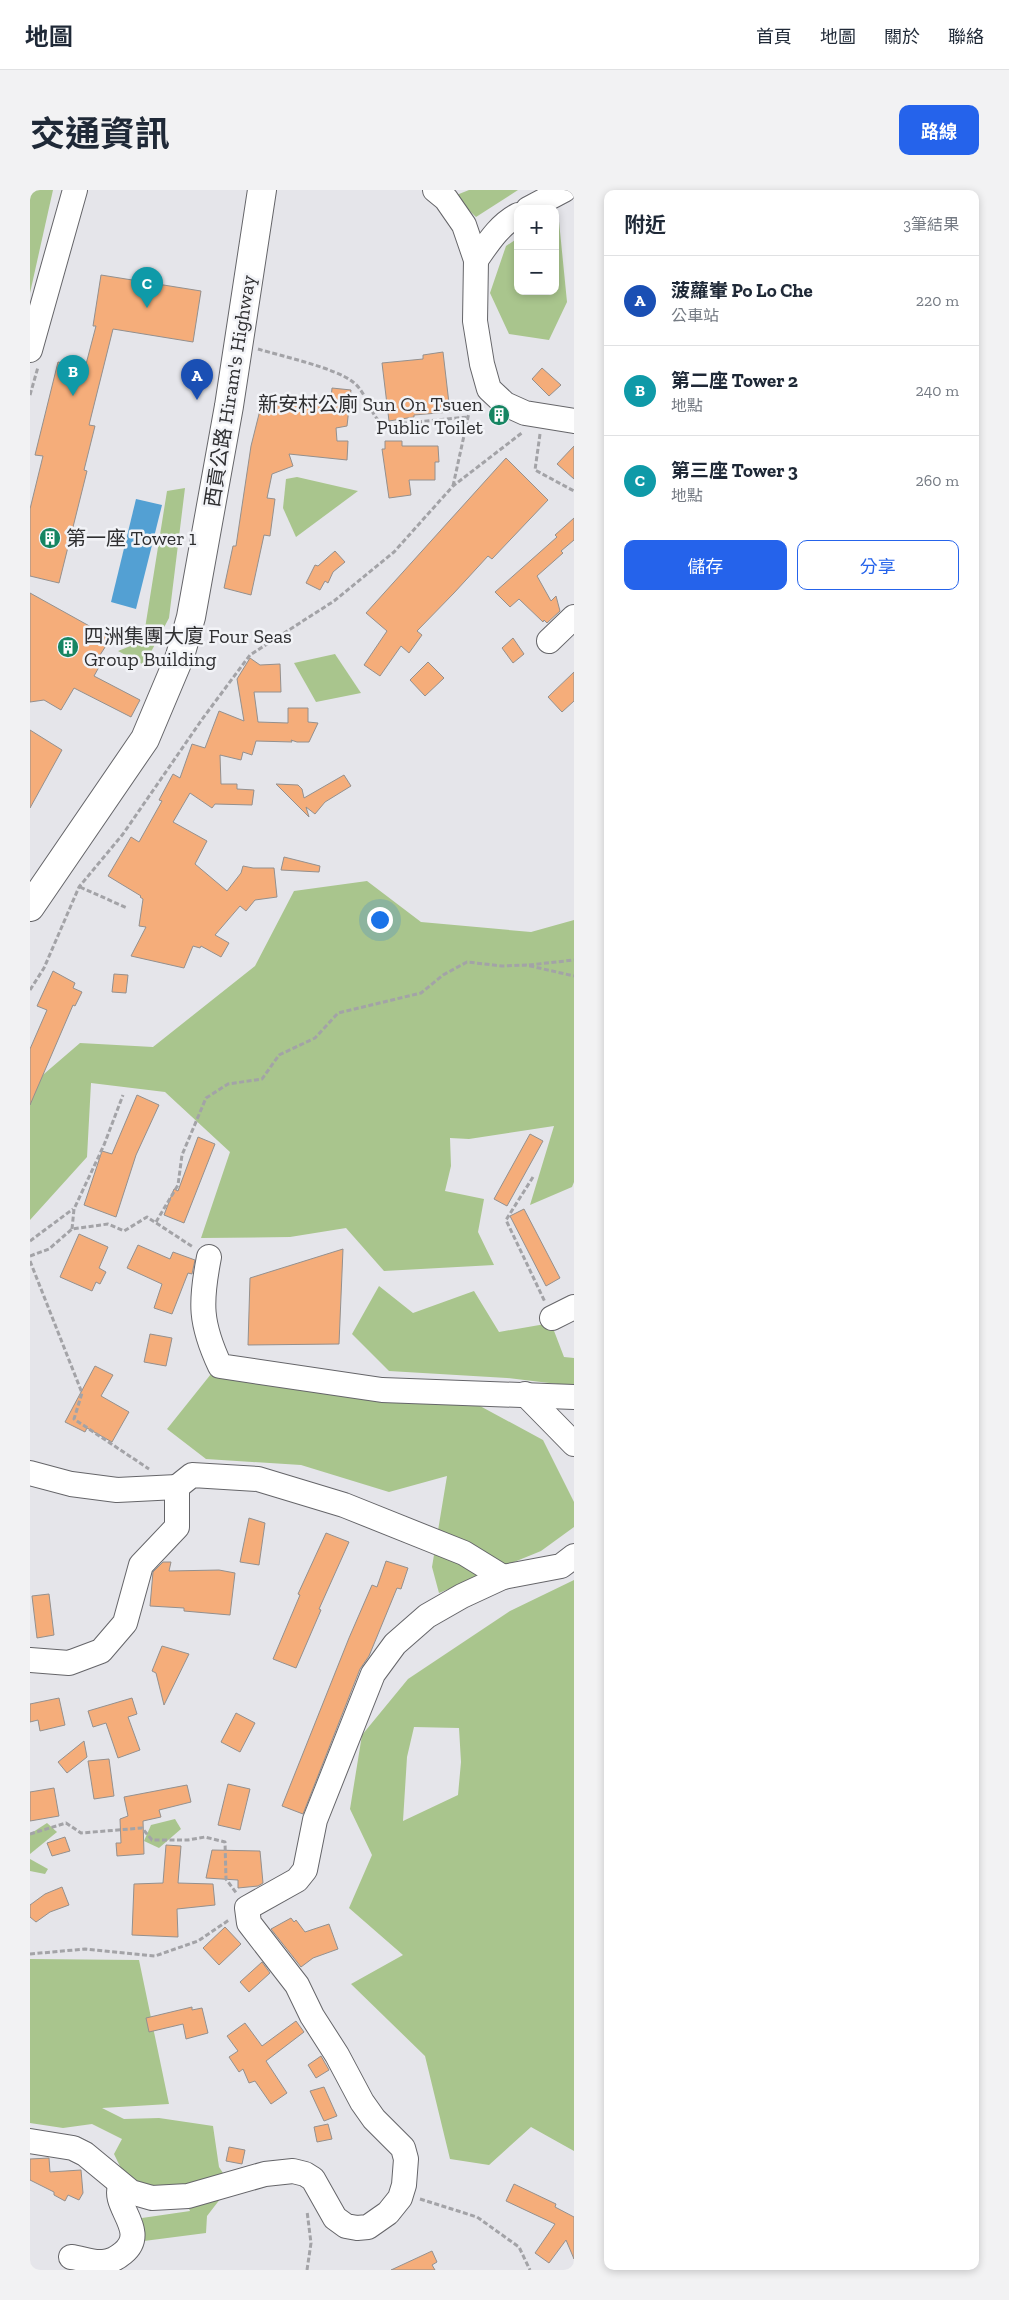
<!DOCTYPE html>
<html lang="zh-TW">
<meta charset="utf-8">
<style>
:root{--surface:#fff;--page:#f2f2f3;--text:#1f2937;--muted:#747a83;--line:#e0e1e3;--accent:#2563eb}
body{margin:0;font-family:"Zilla Slab","Noto Sans TC",serif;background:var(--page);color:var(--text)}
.controls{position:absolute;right:15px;top:15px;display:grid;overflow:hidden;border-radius:10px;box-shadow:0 2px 8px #0003}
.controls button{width:45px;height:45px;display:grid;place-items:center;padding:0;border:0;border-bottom:1px solid var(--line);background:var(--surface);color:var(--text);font:25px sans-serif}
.you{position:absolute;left:349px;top:729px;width:18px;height:18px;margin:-12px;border:4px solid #fff;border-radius:50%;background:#1a73e8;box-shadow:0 0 0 8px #1a73e833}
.badge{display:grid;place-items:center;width:32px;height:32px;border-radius:50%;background:var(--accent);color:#fff;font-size:16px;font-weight:700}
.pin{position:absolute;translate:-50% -41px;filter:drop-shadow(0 1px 2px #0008)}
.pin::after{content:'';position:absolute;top:26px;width:18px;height:15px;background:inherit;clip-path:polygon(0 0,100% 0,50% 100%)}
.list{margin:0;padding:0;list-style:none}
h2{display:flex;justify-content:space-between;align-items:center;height:65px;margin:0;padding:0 20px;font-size:21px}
h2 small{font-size:16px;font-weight:400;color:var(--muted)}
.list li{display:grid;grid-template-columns:32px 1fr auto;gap:15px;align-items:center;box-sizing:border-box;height:90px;padding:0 20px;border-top:1px solid var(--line)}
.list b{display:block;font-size:19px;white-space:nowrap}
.list p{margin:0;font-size:16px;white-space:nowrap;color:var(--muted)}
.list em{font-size:16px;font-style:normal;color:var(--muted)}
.actions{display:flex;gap:10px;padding:15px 20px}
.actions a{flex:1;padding:11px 0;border:1px solid var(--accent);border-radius:10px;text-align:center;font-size:18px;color:var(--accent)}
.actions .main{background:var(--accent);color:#fff}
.map{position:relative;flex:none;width:544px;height:2080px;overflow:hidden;border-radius:10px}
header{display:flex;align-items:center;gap:30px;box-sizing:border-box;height:70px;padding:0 25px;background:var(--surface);border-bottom:1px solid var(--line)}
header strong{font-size:24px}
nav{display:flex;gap:28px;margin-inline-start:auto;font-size:18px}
.intro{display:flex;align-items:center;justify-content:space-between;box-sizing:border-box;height:120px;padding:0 30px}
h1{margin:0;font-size:35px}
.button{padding:12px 22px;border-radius:10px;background:var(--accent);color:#fff;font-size:18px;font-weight:700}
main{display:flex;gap:30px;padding:0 30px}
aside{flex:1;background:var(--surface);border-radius:10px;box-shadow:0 2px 8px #0003}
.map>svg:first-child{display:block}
</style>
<header>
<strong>地圖</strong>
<nav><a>首頁</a><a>地圖</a><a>關於</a><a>聯絡</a></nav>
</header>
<div class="intro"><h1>交通資訊</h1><a class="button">路線</a></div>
<main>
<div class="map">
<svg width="544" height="2080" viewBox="0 0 544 2080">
<rect width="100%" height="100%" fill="#e5e5ea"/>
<g fill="#a9c58d" fill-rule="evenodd">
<path d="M0 0H23L0 103Z"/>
<path d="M439 0H488L446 27 424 6Z"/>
<path d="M528 21 537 112 519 150 479 144 460 103 476 56 488 48V101H525V23Z"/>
<path d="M267 287 328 301 266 347 253 318 256 289Z"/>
<path d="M155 298 139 428 114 475 88 461 113 451 137 301Z"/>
<path d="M305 464 331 503 286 512 264 473Z"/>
<path d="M337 691 391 732 501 742 544 730V992L542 997 500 1015 524 936 439 949 420 948 421 976 415 1001 454 1009 448 1042 464 1075 354 1081 316 1038 260 1047 171 1048 200 962 135 902 61 893 57 967 0 1030V896L50 853 123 857 225 776 264 701Z"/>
<path d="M349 1096 383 1123 444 1101 469 1142 521 1133 534 1167 544 1168V1196L477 1188 359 1181 322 1144Z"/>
<path d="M181 1184 450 1216 513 1250 544 1312V1337L511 1361 409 1403 402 1377 417 1286 359 1302 271 1275 176 1269 137 1239Z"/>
<path d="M544 1390V1961L501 1937 459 1975 420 1969 395 1866 321 1794 373 1765 319 1718 342 1665 320 1619 332 1545 378 1489 480 1421ZM384 1537 429 1538 431 1572 428 1605 373 1631 377 1567Z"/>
<path d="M145 1629 151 1639 129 1658 114 1651 121 1635Z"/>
<path d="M17 1633 27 1642 0 1664V1644Z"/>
<path d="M0 1669 18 1679 15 1684 0 1681Z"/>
<path d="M0 1769 109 1770 139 1914 72 1918 94 1929 129 1928 183 1936 189 1977 201 1995 177 2026 176 2043 114 2051 112 2028 160 2021 150 1998 100 1997 84 1964 92 1949 62 1934 33 1938 0 1933Z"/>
</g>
<path fill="#53a0d3" d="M106 309 132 315 106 419 81 412Z"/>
<g fill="#f5ad7a" stroke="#94908e">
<path d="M71 85 171 101 163 152 83 139 59 235 65 236 54 280 57 281 29 393 0 386V319L13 266 5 265 28 172 55 178 66 136H63Z"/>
<path d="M413 162 420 222 384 225V227L359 231 352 173 393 169V165Z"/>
<path d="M512 178 531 195 519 206 502 189Z"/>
<path d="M302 198 321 200 317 236 306 238 307 251H318L317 270 259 264 263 276 242 284 237 308 245 309 240 346 234 345 221 405 194 398 203 356H206L221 256 233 208 269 216 270 206 301 209Z"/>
<path d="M355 251H372V256H408L409 272H405V290H379L381 305 359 308 352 259H355Z"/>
<path d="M544 256V289L527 274Z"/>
<path d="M476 268 518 310 462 369 458 366 424 403 387 441 392 445 379 463 371 456 350 486 334 475 357 441 336 423Z"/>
<path d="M544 328V350L531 361 533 363 507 386 521 411 526 406 530 421 517 433 514 430 513 432 489 409 480 417 465 402 527 347 525 345Z"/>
<path d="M305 361 315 372 303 382 298 393 295 391 290 400 276 393 285 375 288 376Z"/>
<path d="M0 403 81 448 70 465 74 468 64 486 110 510 101 527 44 498 31 520 14 510 0 512Z"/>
<path d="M483 448 494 464 483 473 472 458Z"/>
<path d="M220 468 230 475 250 474 251 502H224L228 532 258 533V518H278V532L288 533 279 552H267L261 550 262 552 226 551 222 565 213 562 211 570 190 565 191 594H207V599L224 600 222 615 185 614 182 618 160 603 143 632 177 651 165 674 197 701 211 683 213 676 223 678H244L247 707 225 710 216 721 210 716 185 745 199 753 191 767 171 756 170 758 163 756 154 778 101 766 116 737 109 736 113 709 110 707 111 706 78 686 101 647 109 652 132 611 129 610 143 584 150 588 162 554 175 558 189 521 214 531 207 489Z"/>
<path d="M398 472 414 488 395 506 380 490Z"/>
<path d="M544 482V511L532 522 518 507Z"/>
<path d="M0 540 32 560 0 618Z"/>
<path d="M314 585 321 596 295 612 285 624 276 617 279 627 246 594 268 595 272 599 274 608Z"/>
<path d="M254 667 290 676 289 682 251 680Z"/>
<path d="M23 781 45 793 43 798 52 802 45 816 43 815 0 915V859L17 820 7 816Z"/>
<path d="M84 784 98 785 96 803 82 802Z"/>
<path d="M107 905 129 915 106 965 86 1027 54 1015 72 961 82 964Z"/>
<path d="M500 944 513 951 477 1016 464 1009Z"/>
<path d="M168 947 185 954 154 1033 134 1025 144 999 148 1001Z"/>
<path d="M494 1019 530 1088 516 1096 480 1026Z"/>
<path d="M49 1044 78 1057 69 1078 76 1082 70 1094 66 1092 62 1101 30 1087Z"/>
<path d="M108 1055 140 1069 143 1062 165 1070 162 1084 158 1083 142 1124 124 1118 132 1094 97 1078Z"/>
<path d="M313 1059 309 1154 218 1155 220 1088Z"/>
<path d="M120 1144 142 1148 136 1176 114 1172Z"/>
<path d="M65 1176 83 1185 71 1206 99 1222 82 1252 57 1238 55 1242 35 1232Z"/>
<path d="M219 1328 235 1333 229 1375 210 1372Z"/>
<path d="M296 1343 319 1352 289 1419 291 1420 266 1478 243 1469 270 1405 268 1404Z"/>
<path d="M356 1371 378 1378 371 1399 367 1398 339 1466 330 1479 273 1624 252 1616 319 1448 342 1395 347 1397Z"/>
<path d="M133 1372H141L139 1381 189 1380 205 1383 200 1425 154 1421V1418L120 1416 123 1382Z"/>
<path d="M19 1404 24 1445 7 1448 2 1406Z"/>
<path d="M132 1456 159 1464 134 1515 126 1483 122 1481Z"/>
<path d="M29 1508 35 1535 10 1541 8 1530 0 1532V1514Z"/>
<path d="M102 1508 107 1524 98 1527 110 1560 88 1568 76 1533 63 1537 58 1521Z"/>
<path d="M206 1523 225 1533 210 1562 191 1552Z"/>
<path d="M54 1551 57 1567 37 1583 28 1572Z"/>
<path d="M79 1569 84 1606 64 1609 58 1571Z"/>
<path d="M198 1594 220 1599 210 1640 188 1635Z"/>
<path d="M157 1595 161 1612 129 1620 131 1627 113 1631 114 1664 87 1666 86 1653H91L90 1629 98 1626 94 1607Z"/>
<path d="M24 1598 29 1626 0 1631V1602Z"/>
<path d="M35 1647 40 1661 22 1666 17 1653Z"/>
<path d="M136 1655 151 1656 148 1693 183 1694 185 1715 147 1719 148 1747 102 1745 104 1694 133 1693Z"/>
<path d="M182 1660 230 1661 233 1693 228 1696 208 1698V1690L176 1688Z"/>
<path d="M32 1697 39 1715 20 1722 6 1732 0 1727V1715L15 1704Z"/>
<path d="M261 1728 264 1732 266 1730 275 1742 299 1734 308 1759 283 1768 271 1777 241 1739Z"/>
<path d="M195 1737 211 1754 189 1775 173 1758Z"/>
<path d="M232 1772 240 1783 219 1802 210 1792Z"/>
<path d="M162 1817V1820L172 1818 178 1843 156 1849 153 1834 119 1842 116 1828Z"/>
<path d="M266 1831 274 1842 236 1871 257 1903 241 1914 225 1891 219 1893 213 1879 209 1882 199 1867 208 1861 197 1846 215 1833 232 1856Z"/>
<path d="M291 1866 299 1880 286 1888 278 1875Z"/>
<path d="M294 1897 307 1926 294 1931 280 1901Z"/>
<path d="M298 1934 302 1949 287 1952 284 1937Z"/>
<path d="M199 1957 215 1960 212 1974 196 1971Z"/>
<path d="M19 1968 20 1982 51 1980 53 2003 49 2010 38 2005 35 2011 24 2005V2002L0 1990V1969Z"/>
<path d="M484 1994 526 2014 525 2017 544 2027V2069L536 2050 519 2073 505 2063 525 2034 476 2011Z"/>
<path d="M402 2061 407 2072 402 2075 405 2080H361Z"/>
</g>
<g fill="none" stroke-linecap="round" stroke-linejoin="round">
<g stroke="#656569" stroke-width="26">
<g id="minor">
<path d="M405 0 416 9 434 35 446 70 445 131 452 174 459 199 475 214 495 223 544 231"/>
<path d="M498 19 534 0"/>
<path d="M446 70C458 53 469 35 488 25"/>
<path d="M0 160 45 0"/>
<path d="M519 451 544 427"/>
<path d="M179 1067C170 1113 170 1133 190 1176L352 1200 544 1207"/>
<path d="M522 1128 544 1117"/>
<path d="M495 1204 544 1254"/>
<path d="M0 1283 41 1294 87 1300 147 1297"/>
<path d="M0 1470 39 1473 71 1461 95 1433 111 1375 147 1337V1297L162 1285 228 1289 314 1315 434 1363 473 1387"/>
<path d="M0 1951 43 1958 55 1964 101 2002 122 2008 158 2006 235 1984 263 1981 275 1984 283 1989 305 2028 316 2036 327 2038 338 2037 358 2023 370 2008 374 1995 376 1969 373 1958 344 1929 332 1912 307 1865 282 1826 267 1795 219 1733 217 1718 267 1690 275 1680 285 1630 343 1484 365 1454 397 1426 432 1406 473 1387 531 1376 544 1366"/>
<path d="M41 2067C51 2068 62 2073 72 2072 79 2072 87 2068 93 2063 120 2041 80 2015 91 1995"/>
</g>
</g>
<g stroke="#656569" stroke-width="30">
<path id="major" d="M0 717 115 549 150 466 161 427 199 216 232 0"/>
</g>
<g stroke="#a3a3a7" stroke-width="3" stroke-dasharray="5 2.5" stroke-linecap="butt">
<path d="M228 159C251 166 306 178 323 192 338 203 339 227 355 235L438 227"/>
<path d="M0 205 8 177"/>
<path d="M510 244 505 280 544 301"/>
<path d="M423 296 442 209"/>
<path d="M50 697 97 718"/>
<path d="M499 775 544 770"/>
<path d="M0 800 14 778 49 697 93 644 173 528 220 465 304 411 364 362 423 296 493 242"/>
<path d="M503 987 476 1030 515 1112"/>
<path d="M126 1032 148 995 152 965 176 908 198 894 232 889 249 865 285 848 308 823 391 803 413 785 437 772 472 776 496 775 544 786"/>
<path d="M42 1039 44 1019 74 955 93 905"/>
<path d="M0 1051 43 1019"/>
<path d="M0 1066 19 1059 42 1039 78 1034 94 1041 117 1027 163 1057"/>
<path d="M0 1071 52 1203 44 1229 119 1279"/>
<path d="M0 1644 36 1633 51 1643 112 1638 122 1650H158L175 1647 195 1652 196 1689 207 1704"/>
<path d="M0 1764 55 1759 125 1766 168 1751 199 1730"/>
<path d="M390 2009 447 2027 489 2057 500 2080"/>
<path d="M277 2080 281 2053 277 2021"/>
</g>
<use href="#minor" stroke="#fff" stroke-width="24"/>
<use href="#major" stroke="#fff" stroke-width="28"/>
</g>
<defs>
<g id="building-disc" transform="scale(1.125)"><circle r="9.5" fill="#168562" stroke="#f2f3f7"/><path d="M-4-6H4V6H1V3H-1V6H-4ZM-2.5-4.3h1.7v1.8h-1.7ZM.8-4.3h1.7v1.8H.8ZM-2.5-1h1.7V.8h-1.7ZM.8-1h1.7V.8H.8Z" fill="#fff"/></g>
</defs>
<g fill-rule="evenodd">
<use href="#building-disc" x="469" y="225"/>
<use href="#building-disc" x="20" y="348"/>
<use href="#building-disc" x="38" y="457"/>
</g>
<g text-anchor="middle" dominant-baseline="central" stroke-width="5" stroke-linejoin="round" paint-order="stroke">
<g font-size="20" fill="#2f2f31" stroke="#f2f3f7">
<text transform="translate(200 201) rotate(-81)">西貢公路 Hiram's Highway</text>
</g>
<g font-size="20" fill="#2f2f31" stroke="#f2f3f7" text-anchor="start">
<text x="453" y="214" text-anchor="end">新安村公廁 Sun On Tsuen<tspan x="453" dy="23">Public Toilet</tspan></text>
<text x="36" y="348">第一座 Tower 1</text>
<text x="54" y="446">四洲集團大廈 Four Seas<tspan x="54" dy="23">Group Building</tspan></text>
</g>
</g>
</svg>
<div class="controls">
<button>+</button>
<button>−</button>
</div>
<div class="you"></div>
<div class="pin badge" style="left:167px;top:210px;background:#1a4fb4">A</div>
<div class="pin badge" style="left:43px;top:206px;background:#0f9aa8">B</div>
<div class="pin badge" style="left:117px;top:118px;background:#0f9aa8">C</div>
</div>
<aside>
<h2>附近<small>3筆結果</small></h2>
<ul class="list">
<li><span class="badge" style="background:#1a4fb4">A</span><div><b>菠蘿輋 Po Lo Che</b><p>公車站</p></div><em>220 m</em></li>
<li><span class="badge" style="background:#0f9aa8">B</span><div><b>第二座 Tower 2</b><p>地點</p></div><em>240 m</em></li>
<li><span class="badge" style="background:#0f9aa8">C</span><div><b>第三座 Tower 3</b><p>地點</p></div><em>260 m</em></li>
</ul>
<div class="actions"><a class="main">儲存</a><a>分享</a></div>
</aside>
</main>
